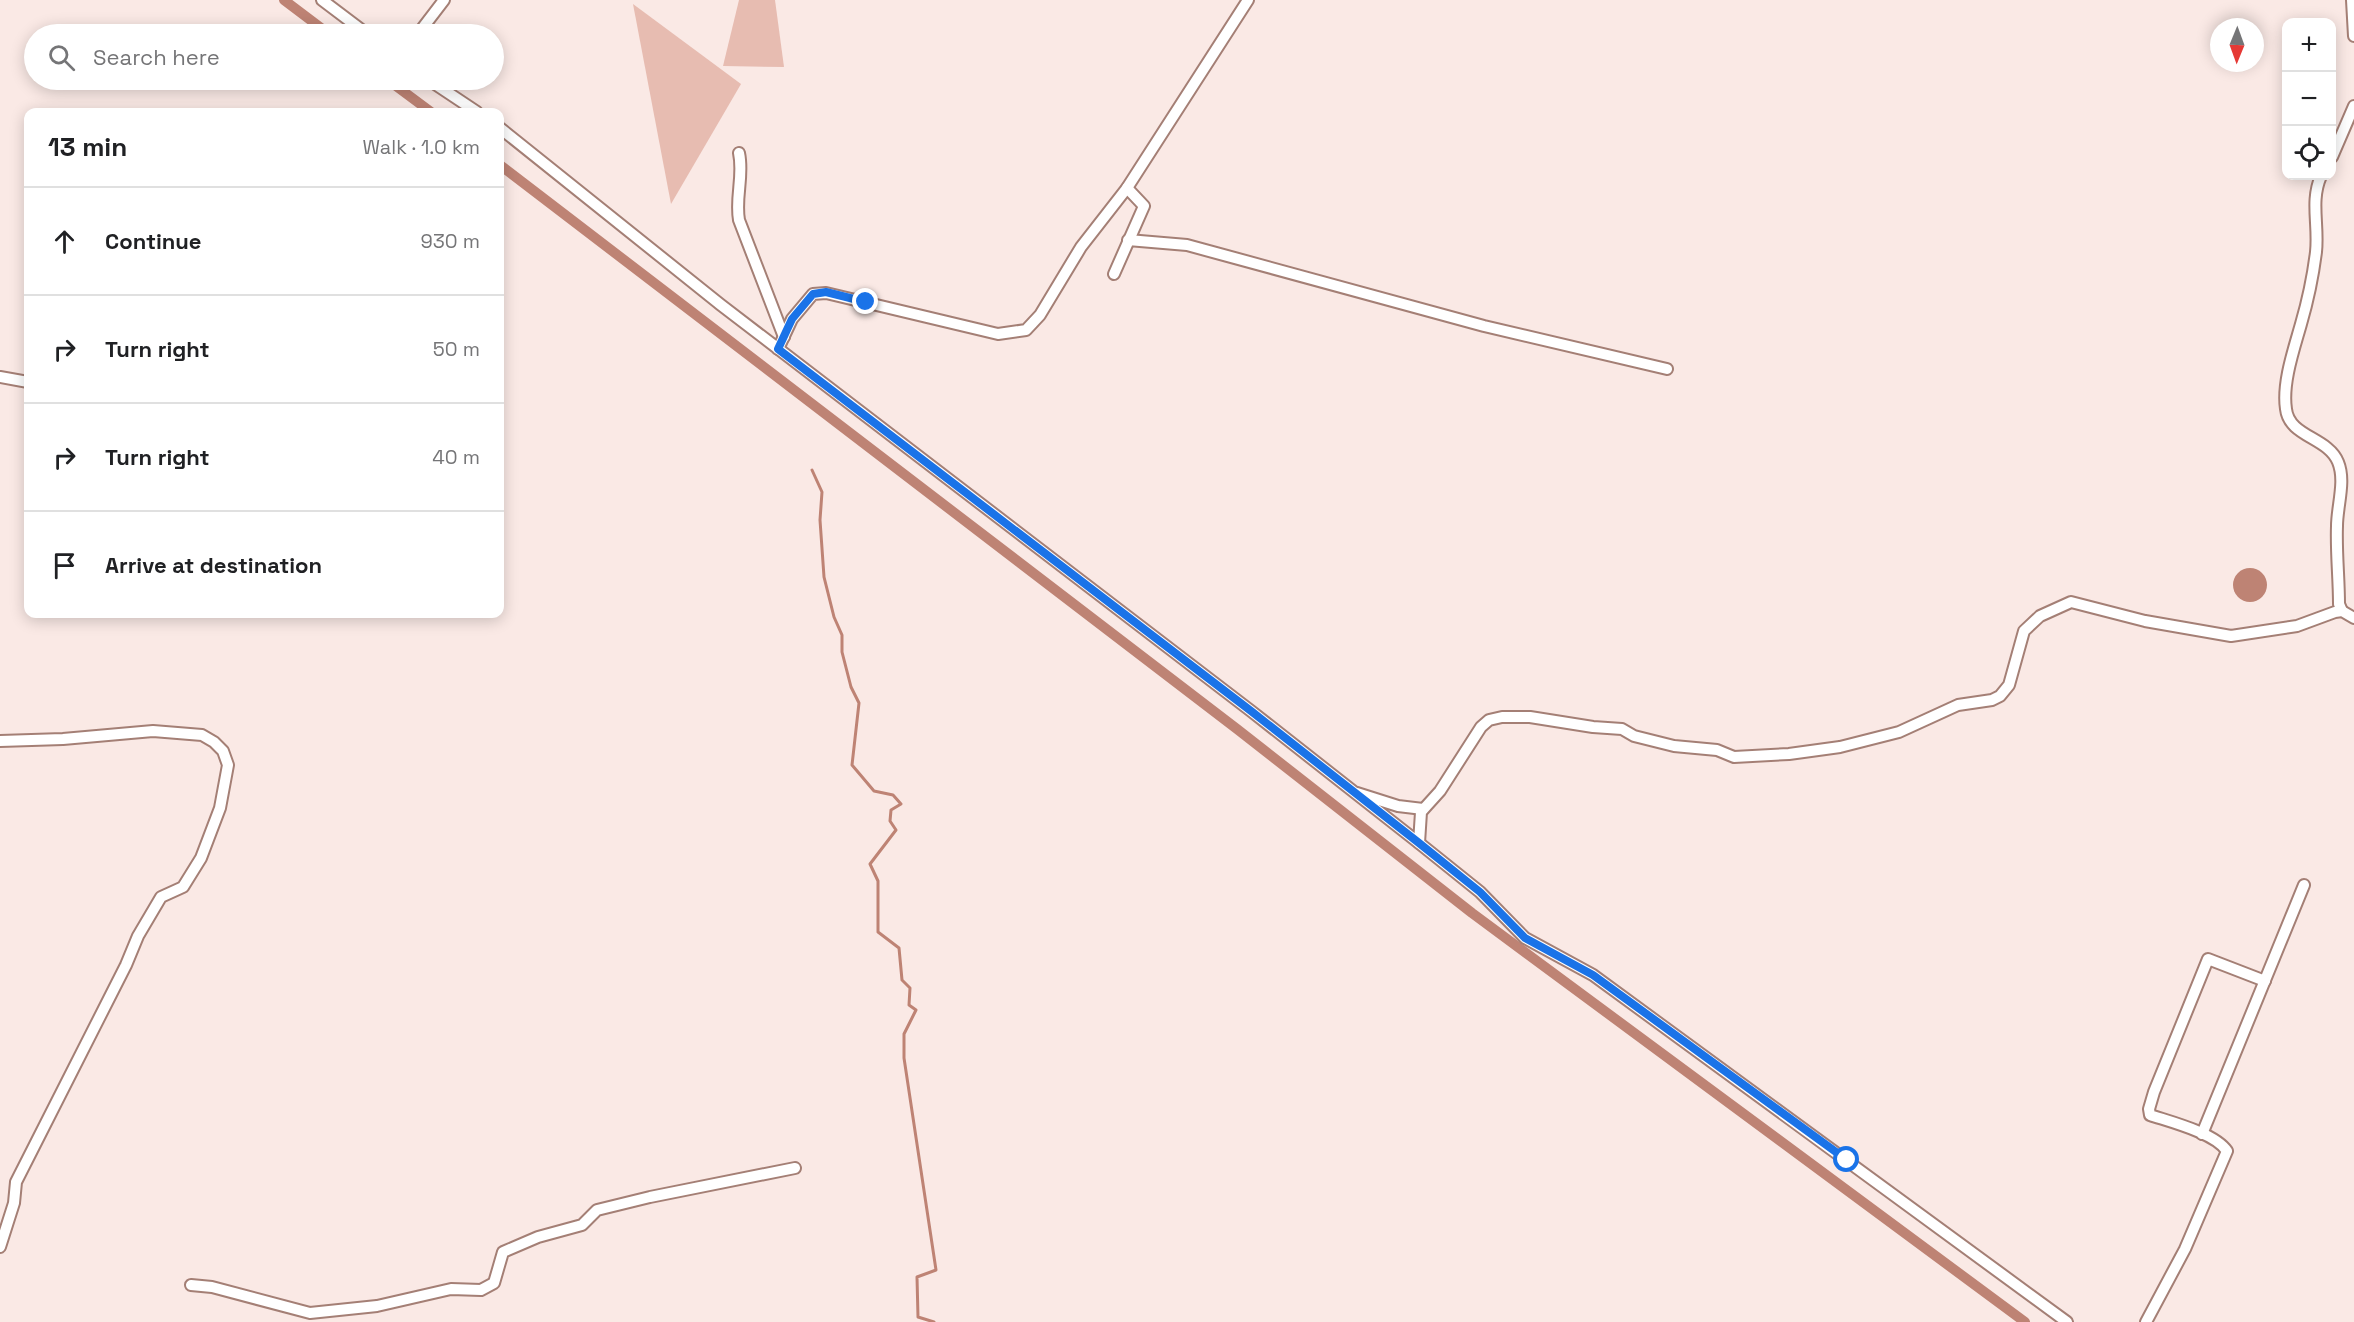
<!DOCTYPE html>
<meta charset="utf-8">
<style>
:root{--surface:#fff;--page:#f6f6f6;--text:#202124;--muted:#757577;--line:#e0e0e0}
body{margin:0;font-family:"Space Grotesk",sans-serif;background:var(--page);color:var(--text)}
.controls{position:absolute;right:18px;top:18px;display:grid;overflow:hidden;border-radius:12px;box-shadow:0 3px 15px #0003}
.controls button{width:54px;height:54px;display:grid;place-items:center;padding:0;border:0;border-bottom:2px solid var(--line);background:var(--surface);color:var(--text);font:30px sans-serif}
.compass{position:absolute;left:2210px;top:18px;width:54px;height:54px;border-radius:50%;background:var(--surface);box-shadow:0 3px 15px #0003;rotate:181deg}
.stop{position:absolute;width:18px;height:18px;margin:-14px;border:4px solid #1a73e8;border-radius:50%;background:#fff}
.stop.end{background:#1a73e8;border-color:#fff;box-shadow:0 2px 6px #0008}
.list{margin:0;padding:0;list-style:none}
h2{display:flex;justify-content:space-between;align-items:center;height:78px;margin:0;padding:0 24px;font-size:26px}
h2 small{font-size:20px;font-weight:400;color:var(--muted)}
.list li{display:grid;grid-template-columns:39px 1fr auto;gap:18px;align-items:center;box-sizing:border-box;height:108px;padding:0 24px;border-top:2px solid var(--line)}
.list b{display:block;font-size:22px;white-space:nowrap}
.list em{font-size:20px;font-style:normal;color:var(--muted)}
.icon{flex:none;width:33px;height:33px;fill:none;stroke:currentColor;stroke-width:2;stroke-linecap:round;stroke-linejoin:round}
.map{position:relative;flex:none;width:2354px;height:1322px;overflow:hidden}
.search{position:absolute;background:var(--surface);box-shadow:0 3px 15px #0003;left:24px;top:24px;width:480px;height:66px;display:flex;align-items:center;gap:15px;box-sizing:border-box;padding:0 21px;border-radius:33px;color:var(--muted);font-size:22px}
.panel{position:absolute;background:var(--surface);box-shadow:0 3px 15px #0003;left:24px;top:108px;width:480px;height:510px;border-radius:12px}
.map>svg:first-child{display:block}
</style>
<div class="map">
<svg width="2354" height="1322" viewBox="0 0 2354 1322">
<rect width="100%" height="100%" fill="#fae9e5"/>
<g fill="#e7bcb1">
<path d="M739 0H775L784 67 723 66Z"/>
<path d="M633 4 741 84 671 204Z"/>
</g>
<circle fill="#be8374" cx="2250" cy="585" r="17"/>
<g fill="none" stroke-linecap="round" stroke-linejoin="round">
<path stroke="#be8374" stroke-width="3" d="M812 470 822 492 820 520 824 577 834 617 842 635V652L851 687 859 703 852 765 874 791 893 795 901 804 891 810 890 821 896 830 870 864 878 881V932L899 948 902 980 910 988 909 1005 916 1010 904 1034V1058L936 1270 917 1277 918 1317 934 1322"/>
<g stroke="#be8374" stroke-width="10">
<path d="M284 0 329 34"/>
<path d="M388 80 431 112"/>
<path d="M500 165 1237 729 1472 913 2025 1322"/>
</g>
<g stroke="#a47f75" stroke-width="14">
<g id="minor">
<path d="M322 0 367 34"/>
<path d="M2352 0 2354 36"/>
<path d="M418 34 444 0"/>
<path d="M429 80 477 112"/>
<path d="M500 128 721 305 1251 711 1419 843 1480 892 1525 938 1593 975 2067 1322"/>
<path d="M739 153C744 176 735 197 739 220L784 337"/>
<path d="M2332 157 2354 106"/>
<path d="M2321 176C2310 201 2319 225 2316 252 2313 276 2308 300 2301 324 2294 349 2282 383 2286 409 2289 437 2328 437 2338 462 2346 481 2337 506 2337 526 2336 552 2339 578 2339 604L2342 611"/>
<path d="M1128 240 1187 245 1484 326 1667 369"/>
<path d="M1114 274 1144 206 1127 188"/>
<path d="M778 349 792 319 813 294 826 293 998 334 1026 330 1040 315 1081 247 1127 188 1248 0"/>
<path d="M0 377 28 382"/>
<path d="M0 741 63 739 153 731 202 735 214 742 223 751 228 765 220 808 201 858 183 887 161 897 138 936 126 965 16 1182 14 1203 0 1247"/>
<path d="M1357 793 1398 806 1423 809"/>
<path d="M1419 843 1421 812 1440 791 1481 727 1489 720 1502 717H1530L1593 727 1622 729 1634 736 1674 746 1717 750 1734 757 1789 754 1840 747 1899 732 1958 705 1992 700 2000 696 2009 685 2024 631 2040 616 2071 602 2145 621 2231 636 2297 626 2335 612 2342 611 2354 618"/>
<path d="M2202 1134 2304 885"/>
<path d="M191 1285 212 1287 310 1313 377 1306 451 1289 481 1290 494 1283 503 1252 538 1237 582 1225 597 1210 650 1197 795 1168"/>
<path d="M2146 1322 2185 1249 2227 1151C2215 1133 2171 1122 2150 1115L2149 1109 2154 1092 2208 959 2265 981"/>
</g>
</g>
<use href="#minor" stroke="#fff" stroke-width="10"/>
</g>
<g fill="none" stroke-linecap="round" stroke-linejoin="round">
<path stroke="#1a73e8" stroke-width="8" d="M866 302 826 292 813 294 792 319 778 349 1251 711 1419 843 1480 892 1525 938 1593 975 1847 1160"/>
</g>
</svg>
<div class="controls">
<button>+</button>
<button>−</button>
<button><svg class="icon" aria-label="locate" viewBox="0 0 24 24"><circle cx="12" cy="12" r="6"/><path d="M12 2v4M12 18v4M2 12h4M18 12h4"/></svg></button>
</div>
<svg class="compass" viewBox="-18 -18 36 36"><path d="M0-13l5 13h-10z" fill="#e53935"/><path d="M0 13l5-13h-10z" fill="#757577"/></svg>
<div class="stop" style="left:1847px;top:1160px"></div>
<div class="stop end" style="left:866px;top:302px"></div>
<div class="search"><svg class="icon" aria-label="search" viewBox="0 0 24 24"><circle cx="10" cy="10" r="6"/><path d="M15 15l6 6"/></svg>Search here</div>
<section class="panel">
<h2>13 min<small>Walk · 1.0 km</small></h2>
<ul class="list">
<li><svg class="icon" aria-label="ahead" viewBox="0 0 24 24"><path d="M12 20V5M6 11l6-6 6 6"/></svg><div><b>Continue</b></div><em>930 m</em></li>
<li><svg class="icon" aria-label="right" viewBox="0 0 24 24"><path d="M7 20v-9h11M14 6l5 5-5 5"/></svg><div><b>Turn right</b></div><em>50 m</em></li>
<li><svg class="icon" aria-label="right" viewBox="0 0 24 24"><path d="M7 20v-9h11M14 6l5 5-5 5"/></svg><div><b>Turn right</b></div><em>40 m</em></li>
<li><svg class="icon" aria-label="arrive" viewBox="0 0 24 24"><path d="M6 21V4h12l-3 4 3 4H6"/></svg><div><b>Arrive at destination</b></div></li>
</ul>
</section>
</div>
